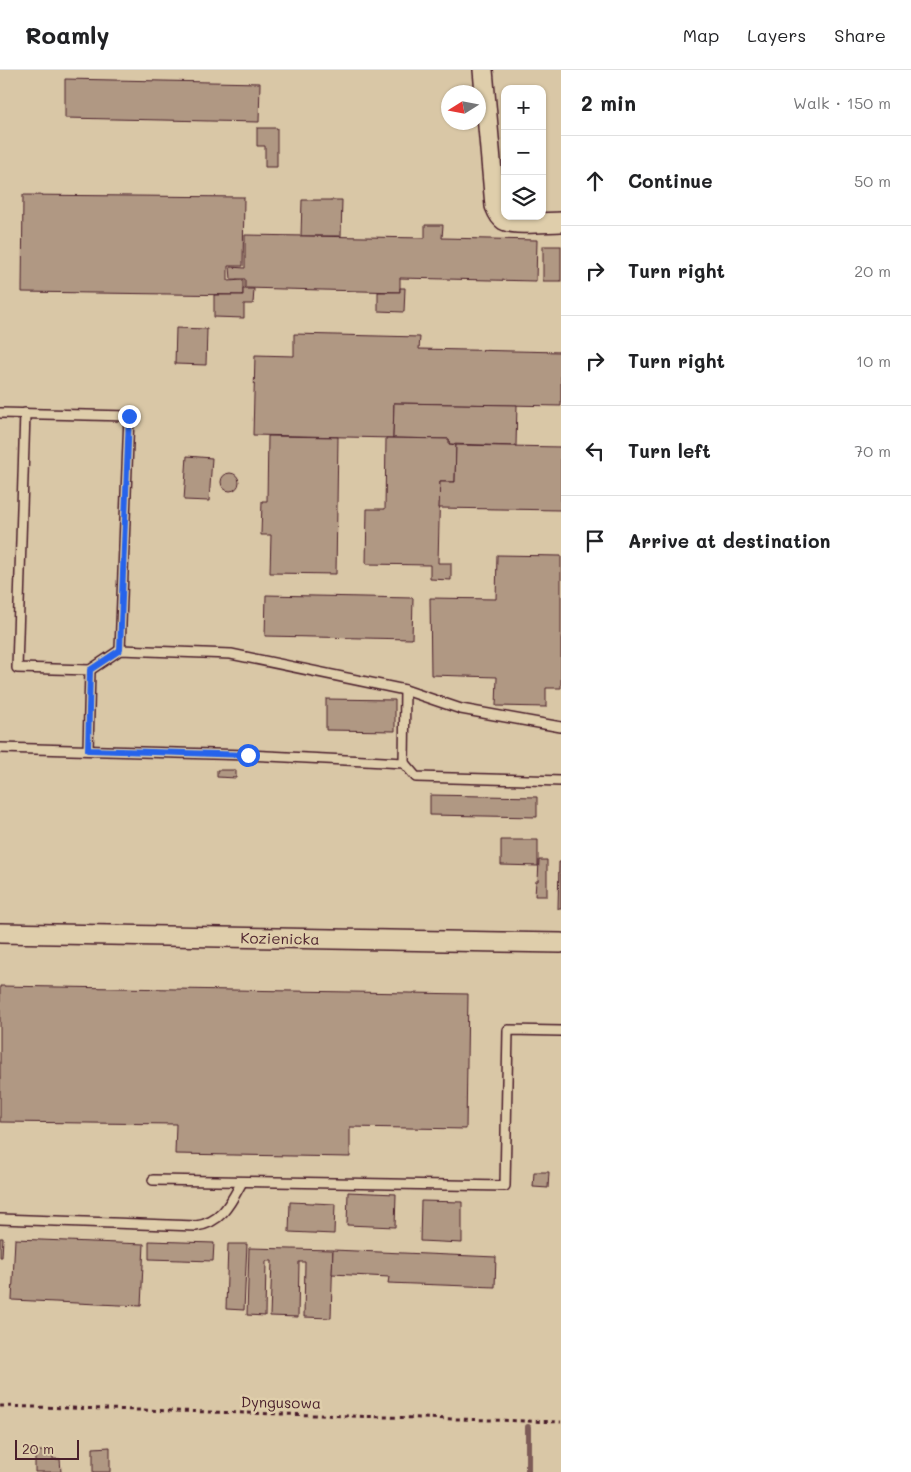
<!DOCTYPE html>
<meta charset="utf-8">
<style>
:root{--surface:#fff;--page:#f6f6f6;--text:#202124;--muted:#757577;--line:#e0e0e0}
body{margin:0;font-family:Mali,sans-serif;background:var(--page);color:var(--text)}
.controls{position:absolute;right:15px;top:15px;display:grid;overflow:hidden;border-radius:10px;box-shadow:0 1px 4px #0004}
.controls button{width:45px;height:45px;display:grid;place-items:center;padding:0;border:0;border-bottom:1px solid var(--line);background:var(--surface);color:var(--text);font:25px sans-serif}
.compass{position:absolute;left:441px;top:15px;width:45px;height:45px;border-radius:50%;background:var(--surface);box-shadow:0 1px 4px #0004;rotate:259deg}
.scale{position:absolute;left:15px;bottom:12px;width:64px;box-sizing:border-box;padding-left:5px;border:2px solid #4a1f2b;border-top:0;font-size:14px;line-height:18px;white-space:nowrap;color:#4a1f2b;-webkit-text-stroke:4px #dfceab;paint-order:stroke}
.stop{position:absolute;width:15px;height:15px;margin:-11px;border:4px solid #2563eb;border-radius:50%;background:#fff}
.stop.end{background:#2563eb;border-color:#fff;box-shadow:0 1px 5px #0008}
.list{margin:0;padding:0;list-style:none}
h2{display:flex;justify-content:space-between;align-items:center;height:65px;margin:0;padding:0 20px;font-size:21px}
h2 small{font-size:16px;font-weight:400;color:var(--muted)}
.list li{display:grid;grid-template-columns:32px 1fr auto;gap:15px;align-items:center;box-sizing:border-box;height:90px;padding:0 20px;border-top:1px solid var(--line)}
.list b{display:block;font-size:19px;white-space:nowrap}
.list em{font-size:16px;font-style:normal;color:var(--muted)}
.icon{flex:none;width:28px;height:28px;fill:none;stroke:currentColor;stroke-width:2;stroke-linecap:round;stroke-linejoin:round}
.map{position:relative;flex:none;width:561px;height:1402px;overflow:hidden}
header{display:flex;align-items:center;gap:30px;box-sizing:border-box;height:70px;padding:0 25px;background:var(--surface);border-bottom:1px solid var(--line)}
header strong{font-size:24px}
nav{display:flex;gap:28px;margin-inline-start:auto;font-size:18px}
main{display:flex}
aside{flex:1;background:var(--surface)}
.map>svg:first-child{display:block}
</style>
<header>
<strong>Roamly</strong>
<nav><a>Map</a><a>Layers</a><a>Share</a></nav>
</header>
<main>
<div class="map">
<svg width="561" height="1402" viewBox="0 0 561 1402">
<rect width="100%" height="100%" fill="#d9c7a6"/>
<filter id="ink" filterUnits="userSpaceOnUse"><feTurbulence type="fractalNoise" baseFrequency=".02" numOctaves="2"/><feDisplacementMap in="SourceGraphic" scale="10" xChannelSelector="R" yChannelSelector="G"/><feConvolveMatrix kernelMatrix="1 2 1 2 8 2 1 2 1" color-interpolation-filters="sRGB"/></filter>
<g filter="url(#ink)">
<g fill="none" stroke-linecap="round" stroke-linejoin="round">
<path stroke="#7e5c58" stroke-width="6" d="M528 1357V1402"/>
</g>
<g fill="#b09883" stroke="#4a1f2b">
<path d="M65 9 260 13 259 52 65 48Z"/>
<path d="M257 58H277V97H265V76H257Z"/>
<path d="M23 125 244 127 243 196H228V211L243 210V225L22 222Z"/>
<path d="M302 130H342L341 166H301Z"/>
<path d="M425 155H443L442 168 537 170 536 211 400 208V222L245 218V209H231L230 197 245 198V165L425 168Z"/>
<rect x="543" y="176" width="18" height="35"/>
<path d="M400 218H405L404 242 378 241V222H400Z"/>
<path d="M243 219H254L253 234H244V248L214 247V225H243Z"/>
<path d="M176 258 207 259 206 295 175 294Z"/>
<path d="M294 264 420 267 419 279 561 282V336L394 333 393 368 253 365 255 285 294 286Z"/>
<path d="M394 333 517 335 516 376 449 374V369L393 368Z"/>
<path d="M268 366 338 367 336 504 270 503 271 465H261L262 431H267Z"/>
<path d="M386 368 449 369V374L456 375 455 412H440L438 493H451V510L430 509V495L366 494 367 439H385Z"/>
<path d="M456 375 561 377V440L439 438 440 412H455Z"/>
<path d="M187 386 212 388 209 431 184 430Z"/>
<circle cx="230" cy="412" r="9"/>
<path d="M497 485 561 486V618H546V637L496 636 497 607 431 605 430 528 496 529Z"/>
<path d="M266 525 413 528 412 569 265 566Z"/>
<path d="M326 629 395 630V661L326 660Z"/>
<path d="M217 700H236V708L217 707Z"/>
<path d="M430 725 537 727V747L430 745Z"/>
<path d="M501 770H538V796L501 795Z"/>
<path d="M539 790H547V826H535L536 811H538Z"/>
<path d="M559 792H561V839H558Z"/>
<path d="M0 916 468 924 466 1059 350 1057V1087L175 1084 176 1054 0 1052Z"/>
<path d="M534 1102H549L548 1118 533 1117Z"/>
<path d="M348 1122 396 1124 395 1157 347 1155Z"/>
<path d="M421 1131 462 1132V1173L420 1171Z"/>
<path d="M290 1132 335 1134 334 1164 289 1162Z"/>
<path d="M0 1168H3L2 1187H0Z"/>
<path d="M15 1169 144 1174 141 1236 12 1230Z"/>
<path d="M149 1171 214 1173 213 1191 149 1189Z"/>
<path d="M228 1174H247L244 1240 226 1239Z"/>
<path d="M249 1178 333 1180 331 1248 304 1247 305 1192H299L298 1247 270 1246 272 1191H266L265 1246 247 1245Z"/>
<path d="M333 1180 496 1187 495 1217 388 1213 389 1207 332 1204Z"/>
<path d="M110 1377V1402H93V1378Z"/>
<path d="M35 1381H53V1389H60L61 1402H35Z"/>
</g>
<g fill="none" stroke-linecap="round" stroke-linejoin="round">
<g stroke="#4a1f2b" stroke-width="12">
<g id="service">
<path d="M0 343 129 346 120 580"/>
<path d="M25 343 17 598 90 600 88 680"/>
<path d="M90 600 120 580 231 584 405 620 461 639 561 657"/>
<path d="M0 678 248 685 404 693 416 707 561 711"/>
<path d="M404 693 405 620"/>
<path d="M153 1110 505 1116 508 960 561 961"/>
<path d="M0 1149 196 1156C222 1153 231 1132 242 1112"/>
</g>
</g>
<g stroke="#4a1f2b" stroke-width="22">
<g id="minor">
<path d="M483 0 495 136C497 141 499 147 504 150 514 156 548 152 561 152"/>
<path d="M0 863 561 873"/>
</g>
</g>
<path stroke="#4a1f2b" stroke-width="3" stroke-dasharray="4 4" stroke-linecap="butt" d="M0 1336 561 1352"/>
<use href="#service" stroke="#dfceab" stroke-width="9"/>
<use href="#minor" stroke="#dfceab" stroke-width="19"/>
</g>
</g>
<g fill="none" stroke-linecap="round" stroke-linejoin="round" filter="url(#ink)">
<path stroke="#2563eb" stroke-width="6" d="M129 346 120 580 90 600 88 680 248 685"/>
</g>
<g text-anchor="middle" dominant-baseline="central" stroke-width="5" stroke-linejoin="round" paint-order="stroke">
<g font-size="15" fill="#4a1f2b" stroke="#dfceab">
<text transform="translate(280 868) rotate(1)">Kozienicka</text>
<text transform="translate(281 1332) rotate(1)">Dyngusowa</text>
</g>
</g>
</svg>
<div class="controls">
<button>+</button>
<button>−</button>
<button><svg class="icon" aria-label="layers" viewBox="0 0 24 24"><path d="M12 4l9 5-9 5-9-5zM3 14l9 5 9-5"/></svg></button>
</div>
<svg class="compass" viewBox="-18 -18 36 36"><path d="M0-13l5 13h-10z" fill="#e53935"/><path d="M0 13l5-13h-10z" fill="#757577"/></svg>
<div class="scale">20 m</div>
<div class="stop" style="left:248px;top:685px"></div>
<div class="stop end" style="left:129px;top:346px"></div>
</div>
<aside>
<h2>2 min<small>Walk · 150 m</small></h2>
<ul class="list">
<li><svg class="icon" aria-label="ahead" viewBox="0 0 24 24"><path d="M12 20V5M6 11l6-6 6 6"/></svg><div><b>Continue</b></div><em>50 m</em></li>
<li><svg class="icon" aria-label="right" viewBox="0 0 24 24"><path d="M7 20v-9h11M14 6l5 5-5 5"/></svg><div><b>Turn right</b></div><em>20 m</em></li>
<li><svg class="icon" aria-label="right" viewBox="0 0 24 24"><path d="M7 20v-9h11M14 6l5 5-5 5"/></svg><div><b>Turn right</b></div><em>10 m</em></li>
<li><svg class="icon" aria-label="left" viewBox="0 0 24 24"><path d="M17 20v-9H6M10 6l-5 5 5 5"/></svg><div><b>Turn left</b></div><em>70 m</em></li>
<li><svg class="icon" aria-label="arrive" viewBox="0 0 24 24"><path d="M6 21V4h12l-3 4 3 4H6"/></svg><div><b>Arrive at destination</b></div></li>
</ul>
</aside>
</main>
